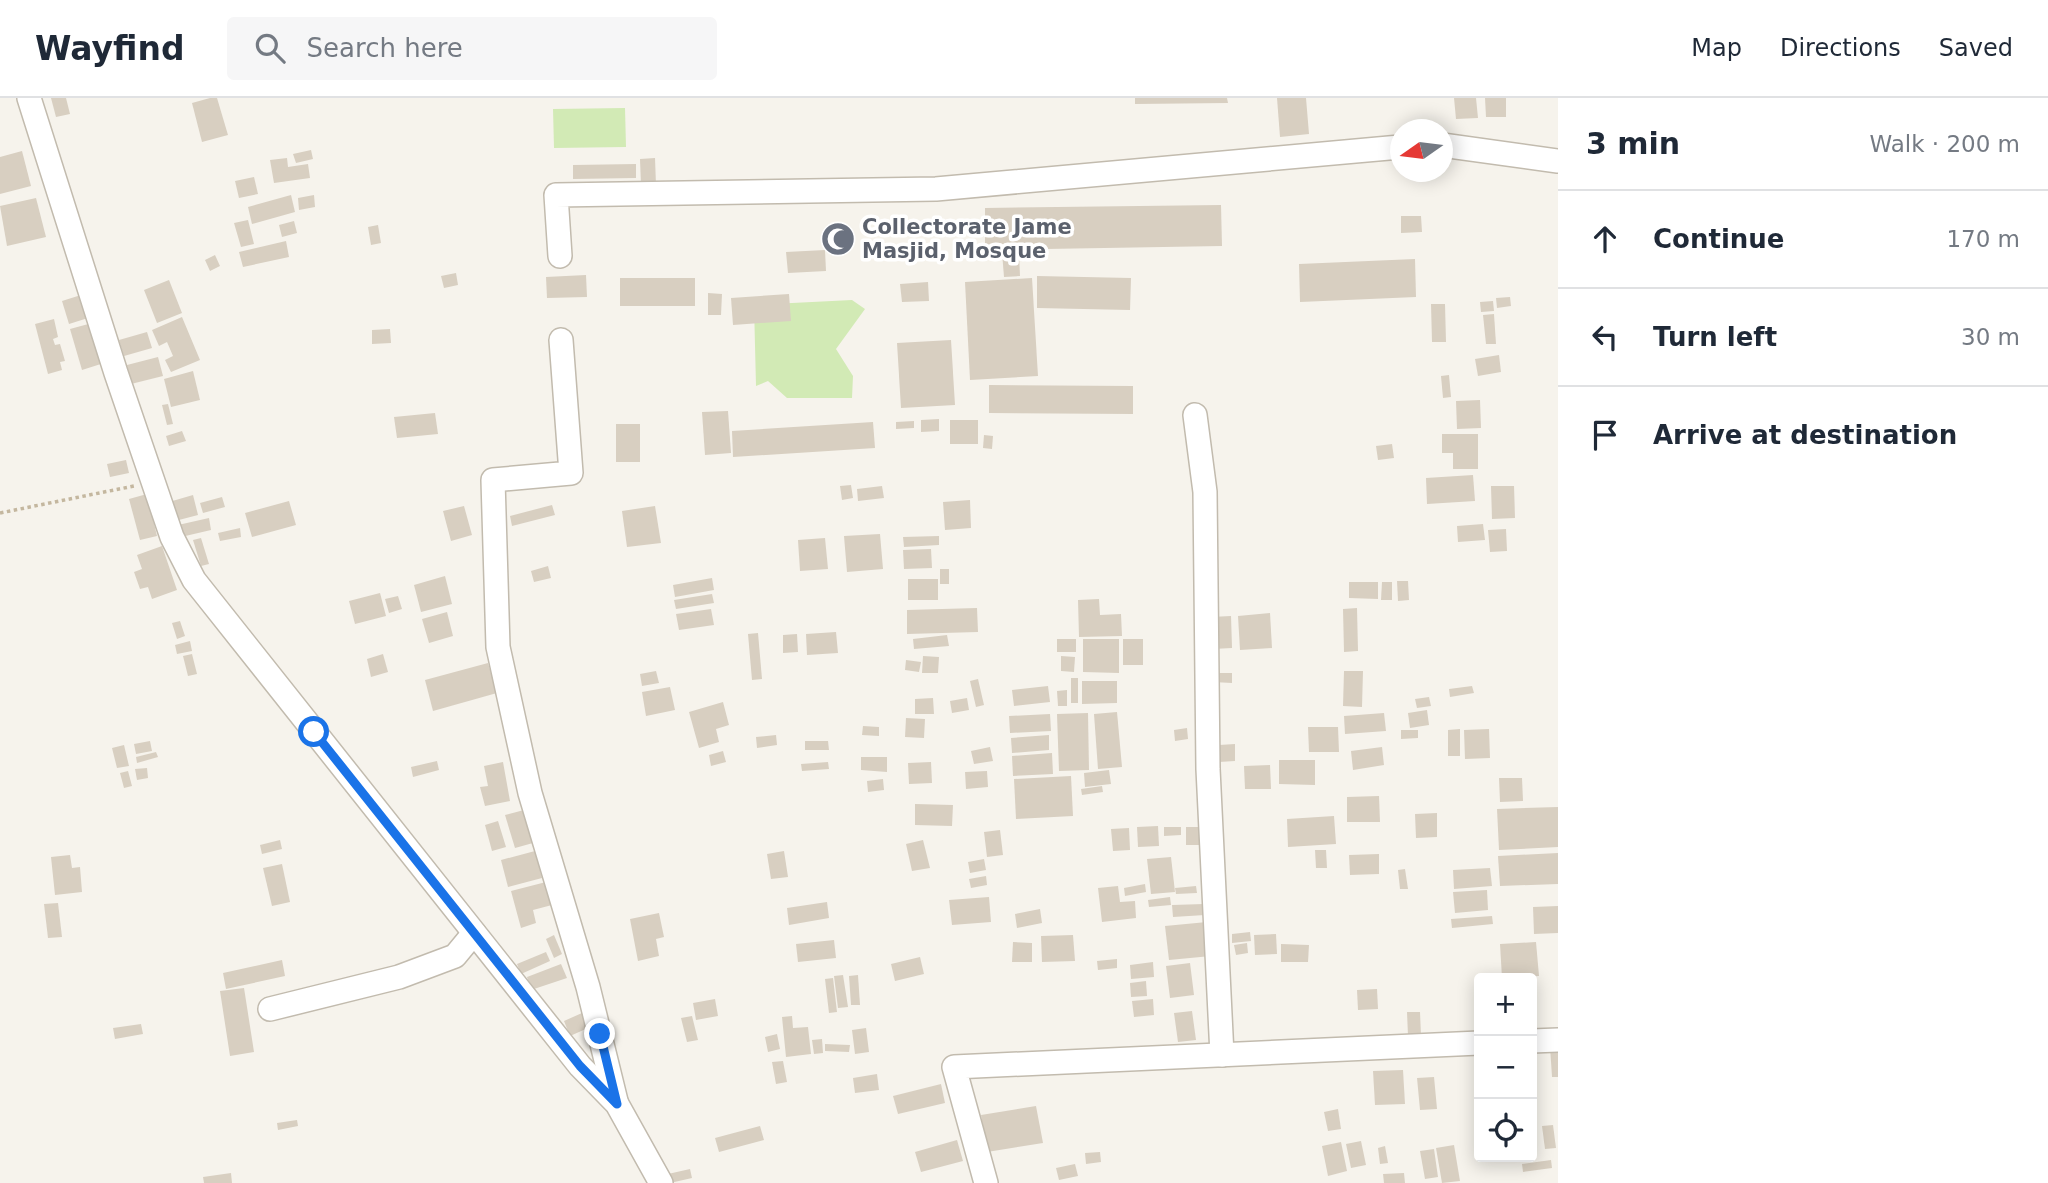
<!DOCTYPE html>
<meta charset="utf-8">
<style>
:root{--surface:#fff;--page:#f6f6f7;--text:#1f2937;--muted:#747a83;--line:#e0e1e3}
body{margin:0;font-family:"DejaVu Sans",sans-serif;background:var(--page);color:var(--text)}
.controls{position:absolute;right:21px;bottom:21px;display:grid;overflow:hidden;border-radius:7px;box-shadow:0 4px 18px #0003}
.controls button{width:63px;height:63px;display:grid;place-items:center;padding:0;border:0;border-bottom:2px solid var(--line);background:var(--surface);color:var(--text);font:35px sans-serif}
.compass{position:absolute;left:1390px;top:21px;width:63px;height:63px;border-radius:50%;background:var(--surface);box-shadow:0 4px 18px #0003;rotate:256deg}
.stop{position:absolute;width:21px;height:21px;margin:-16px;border:5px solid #1a73e8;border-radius:50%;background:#fff}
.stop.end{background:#1a73e8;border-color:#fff;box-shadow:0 2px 7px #0008}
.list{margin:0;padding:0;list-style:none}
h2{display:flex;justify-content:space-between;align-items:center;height:91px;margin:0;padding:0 28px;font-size:30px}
h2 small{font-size:23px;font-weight:400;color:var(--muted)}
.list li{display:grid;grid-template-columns:46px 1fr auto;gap:21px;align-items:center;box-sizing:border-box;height:98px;padding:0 28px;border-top:2px solid var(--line)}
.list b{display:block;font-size:26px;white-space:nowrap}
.list em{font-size:23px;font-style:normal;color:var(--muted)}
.icon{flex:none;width:38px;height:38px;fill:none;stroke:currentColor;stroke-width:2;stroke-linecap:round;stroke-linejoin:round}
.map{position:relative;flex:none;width:1558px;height:1085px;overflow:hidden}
header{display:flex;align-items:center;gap:42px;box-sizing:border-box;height:98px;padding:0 35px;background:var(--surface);border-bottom:2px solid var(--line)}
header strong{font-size:33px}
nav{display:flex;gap:38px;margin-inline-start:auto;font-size:24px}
.search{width:490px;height:63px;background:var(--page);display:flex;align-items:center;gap:18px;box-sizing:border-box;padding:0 24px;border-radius:7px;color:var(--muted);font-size:26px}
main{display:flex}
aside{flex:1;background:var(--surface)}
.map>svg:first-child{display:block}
</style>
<header>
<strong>Wayfind</strong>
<div class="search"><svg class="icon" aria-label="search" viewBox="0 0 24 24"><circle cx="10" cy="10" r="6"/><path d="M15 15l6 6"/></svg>Search here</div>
<nav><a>Map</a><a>Directions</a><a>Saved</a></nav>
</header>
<main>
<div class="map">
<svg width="1558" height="1085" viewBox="0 0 1558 1085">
<rect width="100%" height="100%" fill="#f6f3ec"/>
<g fill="#d2eab5">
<path d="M625 10 626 49 554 50 553 11Z"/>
<path d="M852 202 865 211 836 251 853 278 852 300H787L768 283 756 288 754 207Z"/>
</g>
<g fill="#d8cfc1">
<path d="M51 0H66L70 16 56 19Z"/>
<path d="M210 0H217L228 37 202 44 192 5Z"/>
<path d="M1135 0H1227L1228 5 1135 6Z"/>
<path d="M1277 0H1306L1309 36 1280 39Z"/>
<path d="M1454 0H1476L1478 20 1456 21Z"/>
<path d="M1485 0H1506V19H1486Z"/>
<path d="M311 52 313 61 296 65 293 56Z"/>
<path d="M22 53 31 88 0 96V59Z"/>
<path d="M287 60 288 69 308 66 310 80 274 85 270 62Z"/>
<path d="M655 60 656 87H641L640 61Z"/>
<path d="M636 66V80L573 81V67Z"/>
<path d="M254 79 258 96 239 100 235 83Z"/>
<path d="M291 97 295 114 252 126 248 109Z"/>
<path d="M314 97 315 109 299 112 298 100Z"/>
<path d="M36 100 46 139 7 148 0 108Z"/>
<path d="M1221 107 1222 148 985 152V110Z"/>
<path d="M1401 118H1421L1422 134 1401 135Z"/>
<path d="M248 122 254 146 241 149 234 125Z"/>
<path d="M294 123 297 135 282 139 279 127Z"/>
<path d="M378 127 381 145 371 147 368 129Z"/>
<path d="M286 143 289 159 243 169 239 154Z"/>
<path d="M825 152 826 173 788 175 786 154Z"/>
<path d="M1002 154H1019L1020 178 1004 179Z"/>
<path d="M215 157 220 168 210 173 205 162Z"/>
<path d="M1415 161 1416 199 1300 204 1299 166Z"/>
<path d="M456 175 458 187 444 190 441 178Z"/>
<path d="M586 177 587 199 547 200 546 179Z"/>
<path d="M1037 178 1131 180 1130 212 1037 210Z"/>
<rect x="620" y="180" width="75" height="28"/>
<path d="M1032 180 1038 278 970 282 965 184Z"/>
<path d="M169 182 182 215 157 225 144 192Z"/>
<path d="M928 184 929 203 902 204 900 186Z"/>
<path d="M708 195 722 196 721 217H708Z"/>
<path d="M789 196 791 223 733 227 731 200Z"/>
<path d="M81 197 88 220 69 226 62 203Z"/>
<path d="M1510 199 1511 208 1497 210 1496 200Z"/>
<path d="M1493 203 1494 213 1481 214 1480 204Z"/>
<path d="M1431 206H1445L1446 244H1432Z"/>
<path d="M1494 216 1496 246H1486L1483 217Z"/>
<path d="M182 219 200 262 171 274 165 262 173 258 167 244 159 248 152 232Z"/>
<path d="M54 221 58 239 53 241 55 247 60 246 65 263 60 264 62 272 48 276 35 226Z"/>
<path d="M92 225 104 265 82 272 70 231Z"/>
<path d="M390 231 391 245 372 246V232Z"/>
<path d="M147 234 152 250 124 258 119 242Z"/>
<path d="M951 242 955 307 901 310 897 245Z"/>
<path d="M1499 257 1501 274 1478 278 1475 261Z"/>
<path d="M158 259 163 278 131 286 127 267Z"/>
<path d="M193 273 200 302 171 309 164 281Z"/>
<path d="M1449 277 1451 299 1443 300 1441 278Z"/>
<path d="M989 287 1133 288V316L989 315Z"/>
<path d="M1480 302 1481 330 1457 331 1456 303Z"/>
<path d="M168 306 173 326 167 327 162 307Z"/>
<path d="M728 313 731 355 705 357 702 314Z"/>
<path d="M435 315 438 336 397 340 394 319Z"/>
<path d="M939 321V333L921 334V322Z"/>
<rect x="950" y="322" width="28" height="24"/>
<path d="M914 323V330L896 331V324Z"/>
<path d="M873 324 875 350 733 359 732 333Z"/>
<rect x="616" y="326" width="24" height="38"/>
<path d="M182 333 186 343 169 348 166 338Z"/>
<path d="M1442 336H1478V371H1453V355H1442Z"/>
<path d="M984 337 993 338 992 351 983 350Z"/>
<path d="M1392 346 1394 360 1378 362 1376 348Z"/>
<path d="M126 362 129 375 110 379 107 366Z"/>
<path d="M1473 377 1475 403 1427 406 1426 380Z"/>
<path d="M851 387 853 400 842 402 840 388Z"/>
<path d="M882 388 884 400 858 403 857 391Z"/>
<path d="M1491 388H1514L1515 420 1492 421Z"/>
<path d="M147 396 157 438 140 442 129 401Z"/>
<path d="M193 397 198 417 175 423 169 404Z"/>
<path d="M222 399 225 409 203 415 200 405Z"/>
<path d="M970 402 971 430 945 432 943 404Z"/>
<path d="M289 403 296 427 252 439 245 415Z"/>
<path d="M552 407 555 417 512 428 510 418Z"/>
<path d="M464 408 472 437 451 443 443 413Z"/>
<path d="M655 408 661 445 627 449 622 413Z"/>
<path d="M209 420 211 432 181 439 178 427Z"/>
<path d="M1483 426 1485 442 1458 444 1457 428Z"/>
<path d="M240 430 241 439 220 443 218 435Z"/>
<path d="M1506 431 1507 453 1490 454 1488 432Z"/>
<path d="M880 436 883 471 847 474 844 438Z"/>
<path d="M939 438V447L904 449 903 439Z"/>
<path d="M201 440 209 466 201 468 193 442Z"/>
<path d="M825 440 828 471 800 473 798 442Z"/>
<path d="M162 448 177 492 152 501 148 489 140 491 134 474 142 471 137 457Z"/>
<path d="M931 451 932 470 904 471 903 452Z"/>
<path d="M548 468 551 480 534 484 531 473Z"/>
<rect x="940" y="471" width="9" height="15"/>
<path d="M445 478 452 506 421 514 414 487Z"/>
<path d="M712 480 714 492 675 499 673 487Z"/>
<rect x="908" y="481" width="30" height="21"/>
<path d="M1397 483H1408L1409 502 1398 503Z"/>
<path d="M1349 484H1378V501L1349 500Z"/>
<path d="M1382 484H1392V502H1381Z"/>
<path d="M380 495 386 518 355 526 349 503Z"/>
<path d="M712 496 714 505 676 511 674 502Z"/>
<path d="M398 498 402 511 389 515 385 501Z"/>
<path d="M1099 501 1100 517 1121 516 1122 538 1079 539 1078 502Z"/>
<path d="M977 510 978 534 907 536V512Z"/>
<path d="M1357 510 1358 553 1344 554 1343 511Z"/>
<path d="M711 511 714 527 679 532 676 516Z"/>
<path d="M447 514 453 538 429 545 422 521Z"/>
<path d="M1270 515 1272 550 1240 552 1238 518Z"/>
<path d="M1231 518 1232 550 1213 551 1211 519Z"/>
<path d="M180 523 185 538 177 541 172 525Z"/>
<path d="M836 534 838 555 807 557 806 536Z"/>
<path d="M758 535 762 581 752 582 748 536Z"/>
<path d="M797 536 798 554 783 555V537Z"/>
<path d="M947 537 949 548 914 551 913 541Z"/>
<rect x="1057" y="541" width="19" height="13"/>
<path d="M1083 541H1119V575L1083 574Z"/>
<rect x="1123" y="541" width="20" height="26"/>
<path d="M190 543 192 553 177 556 175 547Z"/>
<path d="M192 556 197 576 188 578 183 558Z"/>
<path d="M383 556 388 574 371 579 367 561Z"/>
<path d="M923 558 939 559 938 575H922Z"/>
<path d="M1061 558 1075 559 1074 574 1061 573Z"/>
<path d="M906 562 921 564 919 574 905 572Z"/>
<path d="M488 565 497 595 433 613 425 582Z"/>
<path d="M656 573 659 585 642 588 640 576Z"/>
<path d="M1344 573H1363L1362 609 1343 608Z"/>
<path d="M1213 575H1232V585L1213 584Z"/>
<rect x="1071" y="580" width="7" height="25"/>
<path d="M978 581 984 607 976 609 970 583Z"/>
<path d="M1082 583H1117V605L1082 606Z"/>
<path d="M1048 588 1050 604 1014 608 1012 592Z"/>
<path d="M1472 588 1474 595 1450 599 1449 591Z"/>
<path d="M670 589 675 612 646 618 642 594Z"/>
<path d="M1067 592V608H1058L1057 593Z"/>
<path d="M1429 599 1431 608 1417 610 1415 601Z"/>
<path d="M933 600 934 616H915V601Z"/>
<path d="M967 600 969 612 952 615 950 603Z"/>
<path d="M723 604 729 627 716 631 719 644 699 650 689 614Z"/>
<path d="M1427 612 1429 627 1410 630 1408 615Z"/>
<path d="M1117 614 1122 669 1098 671 1094 616Z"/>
<path d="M1088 615 1089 672 1059 673 1057 616Z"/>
<path d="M1384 615 1386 633 1345 636 1344 618Z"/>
<path d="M1050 616 1051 633 1010 635 1009 618Z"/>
<path d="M906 620 925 621 924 640 905 639Z"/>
<path d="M863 628 879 629V638L862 637Z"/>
<path d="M1308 629H1338L1339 654H1309Z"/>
<path d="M1187 630 1188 641 1175 643 1174 632Z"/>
<path d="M1460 631V658H1448V632Z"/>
<path d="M1489 631 1490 660 1465 661 1464 632Z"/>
<path d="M1401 632H1418V640L1401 641Z"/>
<path d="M776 637 777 647 757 650 756 639Z"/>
<path d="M1049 637V652L1012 655 1011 640Z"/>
<path d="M150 643 152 653 136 656 134 646Z"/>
<path d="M805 643H828L829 652H805Z"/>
<path d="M1235 646V663L1219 664V647Z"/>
<path d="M124 647 129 668 117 670 112 650Z"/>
<path d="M990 649 993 663 974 666 971 653Z"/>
<path d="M1382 649 1384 667 1353 672 1351 653Z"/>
<path d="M723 653 726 664 711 668 709 657Z"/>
<path d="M156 654 158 659 137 665 136 659Z"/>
<path d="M1052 655 1053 676 1013 678 1012 658Z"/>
<path d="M861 659H887V674L861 672Z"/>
<path d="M1279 662H1315V687L1279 686Z"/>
<path d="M437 663 439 672 413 679 411 669Z"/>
<path d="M503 664 510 703 485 708 480 689 488 688 484 668Z"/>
<path d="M828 664 829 671 802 673 801 666Z"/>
<path d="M931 664 932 685 909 686 908 665Z"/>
<path d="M1270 667 1271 691H1245L1244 668Z"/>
<path d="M147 670 148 680 137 682 135 671Z"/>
<path d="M1109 672 1111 686 1085 689 1084 675Z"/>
<path d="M128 673 132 688 124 690 120 675Z"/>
<path d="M987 673 988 689 966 691 965 674Z"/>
<path d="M1071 678 1073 718 1016 721 1014 681Z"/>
<path d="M1499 680H1522L1523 703 1500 704Z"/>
<path d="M883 681 884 692 868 694 867 683Z"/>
<path d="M1102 688 1103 694 1082 697 1081 691Z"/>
<path d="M1379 698 1380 724H1347V699Z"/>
<path d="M915 706 953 707 952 728 915 727Z"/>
<path d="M1558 709V749L1499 752 1497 711Z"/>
<path d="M524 712 533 745 515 750 505 717Z"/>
<path d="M1437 715V739L1416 740 1415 716Z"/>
<path d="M1334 718 1336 746 1288 749 1287 721Z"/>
<path d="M498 723 506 749 492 753 485 727Z"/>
<path d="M1158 728 1159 748 1138 749 1137 729Z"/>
<path d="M1164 729H1181V737L1164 738Z"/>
<rect x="1186" y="729" width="16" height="18"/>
<path d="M1129 730 1130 752 1113 753 1111 731Z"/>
<path d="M1000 732 1003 757 987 759 984 734Z"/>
<path d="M280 742 282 751 262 756 260 747Z"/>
<path d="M923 742 930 770 912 773 906 746Z"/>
<path d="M1315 752H1326L1327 770H1316Z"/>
<path d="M535 753 542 780 508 789 501 762Z"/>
<path d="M784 753 788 779 771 781 767 756Z"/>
<path d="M1558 755V786L1500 788 1498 758Z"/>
<path d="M1379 756V776L1350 777 1349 757Z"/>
<path d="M70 757 72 770 80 769 82 794 55 797 51 759Z"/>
<path d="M1171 759 1175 794 1151 796 1147 761Z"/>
<path d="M984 761 986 772 970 775 968 764Z"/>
<path d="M282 766 290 804 272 808 263 770Z"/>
<path d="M1490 770 1492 788 1454 791 1453 772Z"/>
<path d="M1405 771 1408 791H1400L1398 772Z"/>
<path d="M986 778 987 787 971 790 969 781Z"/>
<path d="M546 784 552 807 533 812 536 825 521 830 511 793Z"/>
<path d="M1145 786 1146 794 1125 798 1124 790Z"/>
<path d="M1118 788 1120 804 1135 803 1136 820 1102 824 1098 790Z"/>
<path d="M1196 788 1197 795 1176 796 1175 790Z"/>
<path d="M1487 792 1488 812 1455 815 1453 794Z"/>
<path d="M989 799 991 824 952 827 949 802Z"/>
<path d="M1170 799 1171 807 1149 809 1148 802Z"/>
<path d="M827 804 829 820 789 827 787 810Z"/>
<path d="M58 805 62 839 48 840 44 806Z"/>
<path d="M1204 806 1205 817 1173 819 1172 807Z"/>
<path d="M1558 808V835L1534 836 1533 809Z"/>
<path d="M1040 811 1042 825 1017 830 1015 816Z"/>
<path d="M659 815 664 839 656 841 659 858 638 863 630 821Z"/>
<path d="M1492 818 1493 826 1452 830 1451 821Z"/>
<path d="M1207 824 1211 858 1169 862 1165 828Z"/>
<path d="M1250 834 1251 843 1232 845V836Z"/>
<path d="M1276 836 1277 856 1255 857 1254 837Z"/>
<path d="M554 837 562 856 554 860 546 841Z"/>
<path d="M1073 837 1075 863 1042 864 1041 838Z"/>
<path d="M834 842 836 860 798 864 796 846Z"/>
<path d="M1013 844 1032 845V864H1012Z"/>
<path d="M1536 844 1539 878 1502 880 1500 846Z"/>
<path d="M1247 845 1248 855 1236 857 1234 847Z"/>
<path d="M1281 846 1309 847 1308 864H1281Z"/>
<path d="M546 854 550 863 521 876 517 866Z"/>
<path d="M920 859 924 876 895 883 891 866Z"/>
<path d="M1117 861V870L1098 872 1097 863Z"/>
<path d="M282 862 285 878 226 891 223 875Z"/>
<path d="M1153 864 1154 879 1131 881 1130 867Z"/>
<path d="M1190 865 1194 897 1170 900 1166 868Z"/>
<path d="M561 866 567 880 531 892 527 879Z"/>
<path d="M843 877 848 909 838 910 834 878Z"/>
<path d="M858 877 860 907H851L849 878Z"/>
<path d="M833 880 837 914 829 915 825 881Z"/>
<path d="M1146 883 1147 898 1131 899 1130 885Z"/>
<path d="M244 890 254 954 230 958 220 893Z"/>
<path d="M1377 891 1378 911 1358 912 1357 892Z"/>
<path d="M715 901 718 918 696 922 693 905Z"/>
<path d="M1153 901 1154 917 1134 919 1132 903Z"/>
<path d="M1192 913 1196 942 1178 944 1174 915Z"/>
<path d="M1407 914H1420L1421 938H1408Z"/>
<path d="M582 915 588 930 570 938 564 923Z"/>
<path d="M692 918 698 942 687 944 681 920Z"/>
<path d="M792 918 793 930 808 929 811 956 786 959 782 919Z"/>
<path d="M141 926 143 936 115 941 113 930Z"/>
<path d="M866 930 869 954 855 956 852 932Z"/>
<path d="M777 936 780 951 768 954 765 939Z"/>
<path d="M822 941 823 955 814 956 812 942Z"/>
<path d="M825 946 850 947 849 954 825 953Z"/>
<path d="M1558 947V979H1552L1550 948Z"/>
<path d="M783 963 787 984 776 986 772 964Z"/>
<path d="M1403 972 1405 1006 1375 1007 1373 973Z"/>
<path d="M877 976 879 992 855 995 853 980Z"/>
<path d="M1434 979 1437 1011 1420 1012 1417 980Z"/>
<path d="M941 986 945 1005 898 1016 893 998Z"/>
<path d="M1036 1008 1043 1045 987 1054 981 1017Z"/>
<path d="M1338 1011 1341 1031 1328 1033 1324 1014Z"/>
<path d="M297 1022 298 1028 278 1032 277 1025Z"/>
<path d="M1553 1027 1556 1050 1545 1051 1542 1028Z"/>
<path d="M760 1028 764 1042 719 1054 715 1040Z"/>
<path d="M957 1042 963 1063 921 1074 915 1054Z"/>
<path d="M1361 1043 1366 1067 1351 1070 1346 1046Z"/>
<path d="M1341 1044 1347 1073 1328 1078 1322 1048Z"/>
<path d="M1454 1047 1460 1083 1442 1085 1436 1050Z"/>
<path d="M1385 1048 1388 1065 1380 1066 1378 1050Z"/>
<path d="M1434 1051 1438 1079 1425 1081 1420 1053Z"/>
<path d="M1100 1054 1101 1064 1086 1066 1085 1055Z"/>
<path d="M1551 1062 1552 1070 1523 1074 1522 1066Z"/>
<path d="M1075 1066 1078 1078 1059 1082 1056 1070Z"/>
<path d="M690 1071 692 1080 670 1085 668 1076Z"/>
<path d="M231 1075 232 1085H204L203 1079Z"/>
<path d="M1404 1075 1405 1085H1384L1383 1076Z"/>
</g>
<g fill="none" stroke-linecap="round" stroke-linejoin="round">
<g stroke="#c2bbae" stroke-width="26">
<g id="minor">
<path d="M29 0 116 275 172 439 194 482 580 968 617 1006 661 1085"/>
<path d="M1442 47 1558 63"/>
<path d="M560 158 556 97 936 91 1400 49"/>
<path d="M561 242 571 375 493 382 498 549 530 695 588 889 616 1003"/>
<path d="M1195 317 1205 394 1208 671 1222 957"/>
<path d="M270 911 399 879 455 858 474 835"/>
<path d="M1532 943 1558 942"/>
<path d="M986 1085 954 969 1479 945"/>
</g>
</g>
<path stroke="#c4b79f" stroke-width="3.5" stroke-dasharray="3.5 3.5" stroke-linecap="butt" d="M0 415 134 388"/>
<use href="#minor" stroke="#fff" stroke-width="23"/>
</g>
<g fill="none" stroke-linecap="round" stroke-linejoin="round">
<path stroke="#1a73e8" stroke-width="9" d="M314 634 580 968 617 1006 600 936"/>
</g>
<defs>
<g id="mosque-disc" transform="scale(1.75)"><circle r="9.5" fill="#6b7280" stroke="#fff"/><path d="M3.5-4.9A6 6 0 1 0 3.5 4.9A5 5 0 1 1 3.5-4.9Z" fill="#fff"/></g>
</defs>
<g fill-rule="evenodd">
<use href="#mosque-disc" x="838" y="141"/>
</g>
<g text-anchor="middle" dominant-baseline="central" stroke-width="7" stroke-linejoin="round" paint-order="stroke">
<g font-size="21" font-weight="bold" fill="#5b616d" stroke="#fff" text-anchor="start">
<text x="862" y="129">Collectorate Jame<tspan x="862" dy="24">Masjid, Mosque</tspan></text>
</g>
</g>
</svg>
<div class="controls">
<button>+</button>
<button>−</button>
<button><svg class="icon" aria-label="locate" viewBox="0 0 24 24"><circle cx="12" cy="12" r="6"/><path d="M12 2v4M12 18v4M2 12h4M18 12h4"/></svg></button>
</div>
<svg class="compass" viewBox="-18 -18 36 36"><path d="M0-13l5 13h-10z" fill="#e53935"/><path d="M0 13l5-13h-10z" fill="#747a83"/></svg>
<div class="stop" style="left:314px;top:634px"></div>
<div class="stop end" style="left:600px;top:936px"></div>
</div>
<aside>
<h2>3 min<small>Walk · 200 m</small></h2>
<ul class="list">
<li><svg class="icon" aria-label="ahead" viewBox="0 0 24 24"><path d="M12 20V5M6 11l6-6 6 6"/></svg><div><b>Continue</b></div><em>170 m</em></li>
<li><svg class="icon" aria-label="left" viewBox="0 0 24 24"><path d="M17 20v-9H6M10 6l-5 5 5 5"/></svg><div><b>Turn left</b></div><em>30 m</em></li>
<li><svg class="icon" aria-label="arrive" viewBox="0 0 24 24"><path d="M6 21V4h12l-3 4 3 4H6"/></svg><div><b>Arrive at destination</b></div></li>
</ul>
</aside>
</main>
